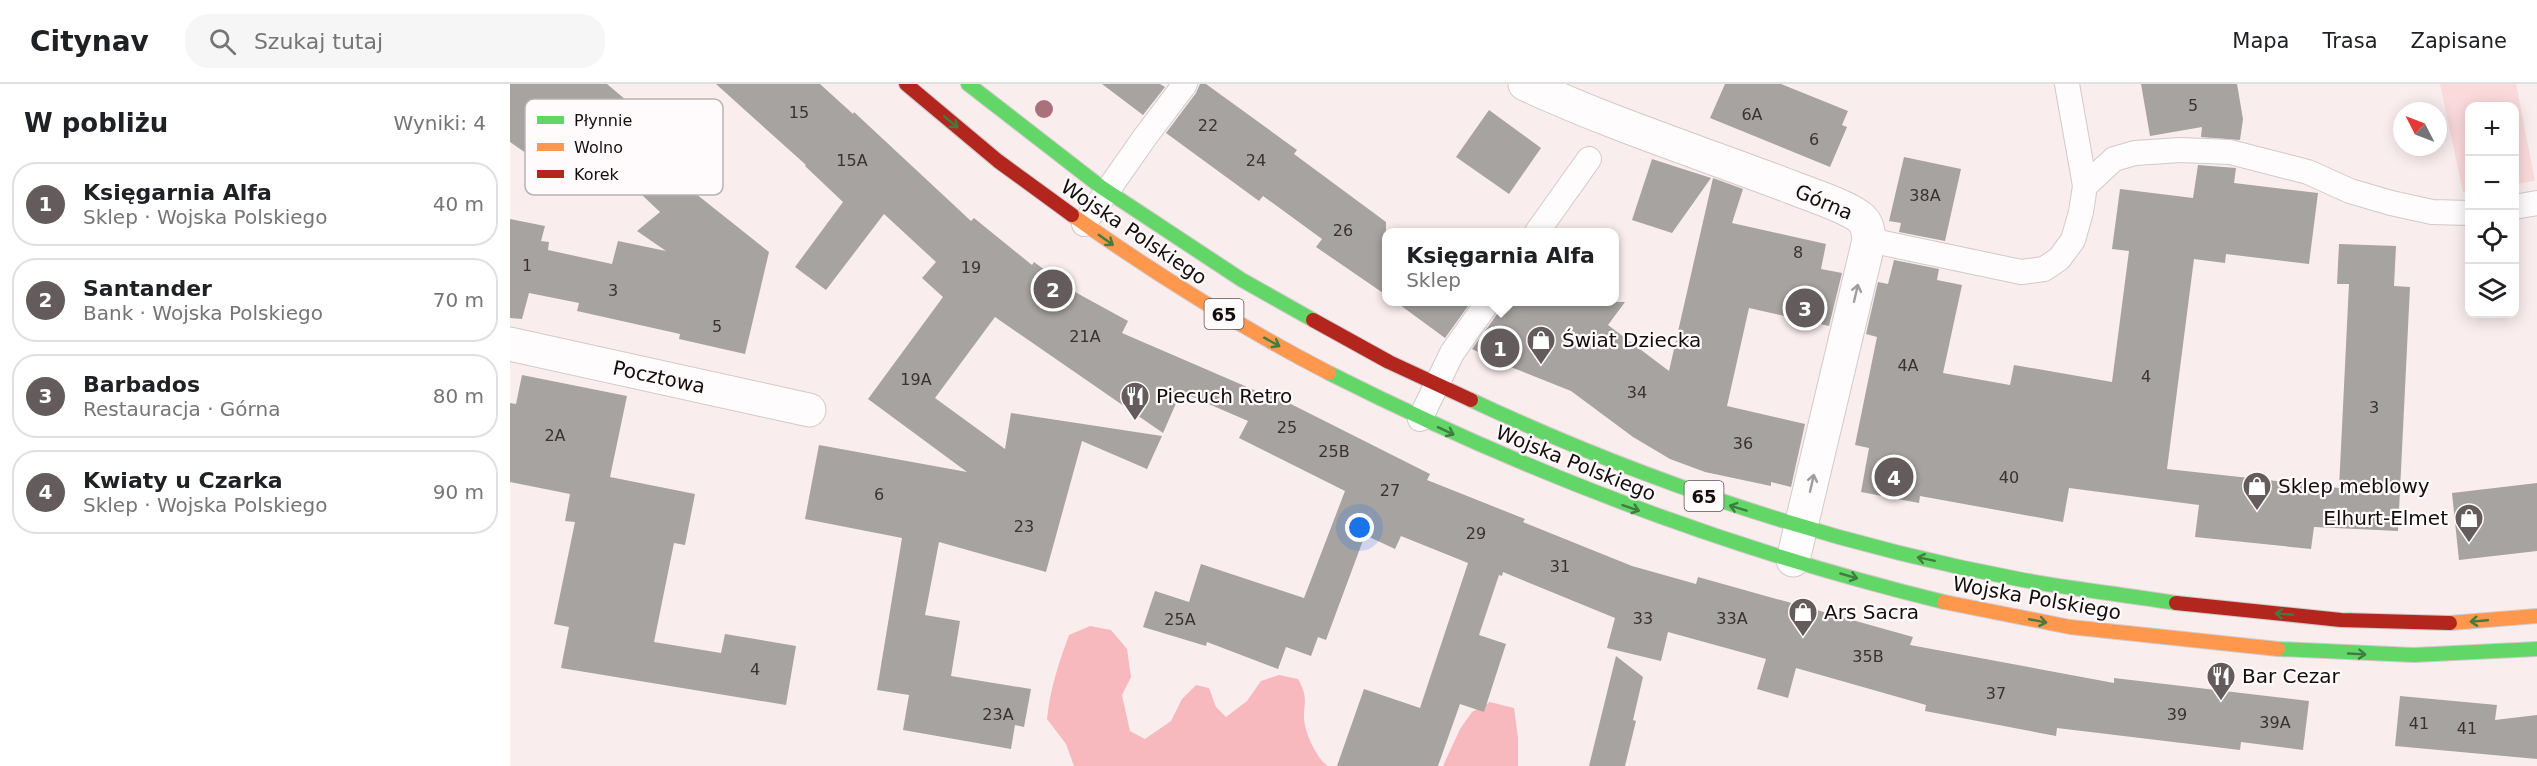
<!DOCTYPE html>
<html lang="pl">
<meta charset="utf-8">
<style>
:root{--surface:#fff;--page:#f6f6f6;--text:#202124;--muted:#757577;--line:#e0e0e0;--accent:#645b5c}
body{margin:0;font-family:"DejaVu Sans",sans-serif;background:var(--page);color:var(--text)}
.controls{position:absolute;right:18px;top:18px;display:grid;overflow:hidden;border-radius:12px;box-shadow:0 3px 15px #0003}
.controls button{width:54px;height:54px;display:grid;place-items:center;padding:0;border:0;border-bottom:2px solid var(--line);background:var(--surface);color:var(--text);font:30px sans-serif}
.compass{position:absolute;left:1883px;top:18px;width:54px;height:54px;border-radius:50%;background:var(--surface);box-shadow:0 3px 15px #0003;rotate:312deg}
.you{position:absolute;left:850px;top:444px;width:21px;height:21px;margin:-15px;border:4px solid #fff;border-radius:50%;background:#1a73e8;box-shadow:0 0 0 9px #1a73e833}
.badge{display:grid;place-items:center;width:39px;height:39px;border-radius:50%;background:var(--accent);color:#fff;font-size:20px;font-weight:700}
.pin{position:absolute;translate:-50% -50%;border:3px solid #fff;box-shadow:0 2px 6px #0006}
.popup{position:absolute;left:872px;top:144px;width:237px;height:78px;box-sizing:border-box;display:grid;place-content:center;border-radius:12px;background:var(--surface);filter:drop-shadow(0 2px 4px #0005);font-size:20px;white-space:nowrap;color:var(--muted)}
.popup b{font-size:22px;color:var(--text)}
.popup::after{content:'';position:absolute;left:50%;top:100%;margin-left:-12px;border:12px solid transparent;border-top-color:var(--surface)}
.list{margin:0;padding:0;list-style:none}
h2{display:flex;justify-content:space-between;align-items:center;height:78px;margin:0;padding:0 24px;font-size:26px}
h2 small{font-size:20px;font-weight:400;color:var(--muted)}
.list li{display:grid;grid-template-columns:39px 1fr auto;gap:18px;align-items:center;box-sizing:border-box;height:84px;margin:0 12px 12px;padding:0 12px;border:2px solid var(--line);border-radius:24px}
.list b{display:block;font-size:22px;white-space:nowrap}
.list p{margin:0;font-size:20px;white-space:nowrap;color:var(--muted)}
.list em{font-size:20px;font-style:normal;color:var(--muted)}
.icon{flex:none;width:33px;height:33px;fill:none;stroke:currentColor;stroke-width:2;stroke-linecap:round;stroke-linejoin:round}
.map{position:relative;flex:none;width:2027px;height:682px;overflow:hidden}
header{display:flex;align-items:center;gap:36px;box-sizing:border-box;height:84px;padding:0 30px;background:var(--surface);border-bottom:2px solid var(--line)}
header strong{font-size:28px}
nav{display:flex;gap:33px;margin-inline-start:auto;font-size:21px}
.search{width:420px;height:54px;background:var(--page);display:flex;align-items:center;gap:15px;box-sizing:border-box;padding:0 21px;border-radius:24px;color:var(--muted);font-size:22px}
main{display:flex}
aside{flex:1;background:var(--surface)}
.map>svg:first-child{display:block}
</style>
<header>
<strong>Citynav</strong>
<div class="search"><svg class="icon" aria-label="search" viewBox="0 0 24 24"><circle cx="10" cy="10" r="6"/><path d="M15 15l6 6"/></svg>Szukaj tutaj</div>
<nav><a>Mapa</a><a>Trasa</a><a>Zapisane</a></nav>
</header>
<main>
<aside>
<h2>W pobliżu<small>Wyniki: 4</small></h2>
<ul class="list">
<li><span class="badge">1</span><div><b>Księgarnia Alfa</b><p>Sklep · Wojska Polskiego</p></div><em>40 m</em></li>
<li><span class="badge">2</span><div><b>Santander</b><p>Bank · Wojska Polskiego</p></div><em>70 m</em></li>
<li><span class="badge">3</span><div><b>Barbados</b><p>Restauracja · Górna</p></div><em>80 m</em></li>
<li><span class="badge">4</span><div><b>Kwiaty u Czarka</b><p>Sklep · Wojska Polskiego</p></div><em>90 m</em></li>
</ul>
</aside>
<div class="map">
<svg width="2027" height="682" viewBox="0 0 2027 682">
<rect width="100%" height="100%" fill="#faedee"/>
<path fill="#fbdadc" d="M1930 0H2006L2025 97 2005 100 2004 22H1960L1959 108H1953Z"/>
<g fill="#f8b9be">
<path d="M580 542 601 546 617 565 621 593 612 611 620 647 635 655 661 637 672 615 686 601 699 604 706 623 716 633 737 617 751 597 769 591 788 595C801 618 791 621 795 641 797 653 808 676 818 682H564L556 660 537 635C540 605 549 578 559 551Z"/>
<path d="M980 618 1004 624 1008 654V682H933L950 645 962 628Z"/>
</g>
<g fill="#a7a3a1">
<path d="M0 0H97L129 27 113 48 166 94 259 168 235 270 169 255 170 250 67 227 69 219 19 209 12 235 0 234V135L35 142 31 157 39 158 38 166 102 180 108 157 156 167 127 147 150 128 60 43 32 80 0 58Z"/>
<path d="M206 0H310L343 30 344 28 461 137 464 134 522 181 524 178 565 208 618 237 612 249 751 309 753 306 920 390 917 396 1015 435 1013 438 1122 482 1186 500 1188 493 1403 553 1400 561 1604 599V594L1799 617 1793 666 1731 658 1730 666 1547 644 1546 652 1415 627 1416 621 1286 584 1278 614 1247 605 1256 575 1158 548 1151 577 1097 564 1105 534 993 488 992 492 989 491 969 551 996 560 974 628 950 620 928 682H827L854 605 910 624 958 479 891 452 885 465 855 451 816 556 808 553 801 572 776 563 768 585 697 558 696 562 633 543 645 507 679 518 691 480 794 514 835 407 729 354 738 337 671 308 653 349 485 233 425 314 495 365 501 329 652 352 637 385 572 357 536 488 429 458 415 531 450 537 441 592 521 605 514 643 505 641 501 665 393 646 399 611 367 606 392 454 295 435 309 361 457 388 358 315 433 213 412 194 426 178 374 130 316 206 285 183 333 118 295 82 296 81Z"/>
<path d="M592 0H650L655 3 633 31Z"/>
<path d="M690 0H696L787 66 784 70 876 138V211L806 163 812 155 753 112 749 117 656 49 686 9Z"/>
<path d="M1215 0H1271L1338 27 1332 41 1337 43 1320 83 1200 34Z"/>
<path d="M1631 0H1727L1733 35 1730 56 1691 53 1692 43 1640 52Z"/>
<path d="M979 26 1031 64 999 110 946 73Z"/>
<path d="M1394 73 1451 85 1435 157 1389 148 1391 139 1379 137Z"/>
<path d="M1142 75 1201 94 1162 149 1122 136Z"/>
<path d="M1688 81 1726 84 1724 99 1808 109 1799 180 1716 170 1715 179 1684 175 1657 385 1829 404 1839 200H1827L1829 160 1886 162 1884 202 1900 203 1888 447 1804 443 1801 465 1685 453 1689 421 1559 404 1553 438 1410 412 1409 419 1351 408 1359 364 1345 361 1367 253 1356 250 1368 198 1378 200 1384 176 1429 185 1427 196 1452 201 1433 289 1500 301 1504 281 1602 298 1619 167 1602 165 1610 105 1683 114Z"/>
<path d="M1203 94 1233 105 1222 139 1316 160 1311 185 1332 189 1319 242 1239 224 1217 322 1295 340 1281 403 1261 398V402L1195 388 1160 375 1123 353 1061 307 988 278 962 265 990 226 992 218H1115L1098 241 1159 287Z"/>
<path d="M886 218H961L935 254Z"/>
<path d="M12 291 117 312 100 393 185 410 175 461 164 459 144 558 211 569 215 550 286 562 276 621 51 584 59 543 44 540 65 438 55 437 60 410 0 398V319L6 320Z"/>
<path d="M2027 399V467L1949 476 1942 409Z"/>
<path d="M1106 572 1133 593 1123 636 1126 637 1115 682H1079Z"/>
<path d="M1890 612 1987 621 1985 636 2027 631V675L1885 662Z"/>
</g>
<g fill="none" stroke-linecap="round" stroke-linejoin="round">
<g stroke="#d3c9ca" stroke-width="26">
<g id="lane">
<path d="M1557 0 1575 102"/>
<path d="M2004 123 2027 119"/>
<path d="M574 140 635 53 675 0"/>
<path d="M1027 148 1079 75"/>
<path d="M1359 156 1511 188 1534 185 1549 175 1563 156 1571 128 1575 102 1604 75 1625 69 1670 66 1720 68 1798 88 1840 107 1881 119 1922 128 1960 129"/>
<path d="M910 335 942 269 978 218"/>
</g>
</g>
<g stroke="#d3c9ca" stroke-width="35">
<g id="street">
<path d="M1015 0C1101 40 1192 69 1281 103 1298 110 1340 123 1352 135 1358 141 1358 148 1359 156L1283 476"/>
<path d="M0 260 299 326"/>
</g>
</g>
<g stroke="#d3c9ca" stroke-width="16">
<g id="fast">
<path d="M458 0 591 103 732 196 803 236"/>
<path d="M819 289C1015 388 1220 466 1434 518"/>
<path d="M961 316C1136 398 1323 460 1513 496 1564 505 1615 511 1666 519"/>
<path d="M1768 565 1904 571 2027 565"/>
</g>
</g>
<g stroke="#d3c9ca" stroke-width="16">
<g id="slow">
<path d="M562 131C644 189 730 243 819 289"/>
<path d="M1434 518 1560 543 1768 565"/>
<path d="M1940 539 2027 532"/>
</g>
</g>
<g stroke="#d3c9ca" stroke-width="16">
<g id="jam">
<path d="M396 0 488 77 562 131"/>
<path d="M803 236 879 278 961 316"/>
<path d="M1666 519 1831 536 1940 539"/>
</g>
</g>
<use href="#lane" stroke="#fefcfc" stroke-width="24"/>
<use href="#street" stroke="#fefcfc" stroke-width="33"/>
<use href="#fast" stroke="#63d668" stroke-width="14"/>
<use href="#slow" stroke="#ff974d" stroke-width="14"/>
<use href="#jam" stroke="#b3261e" stroke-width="14"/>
</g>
<circle fill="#aa717d" cx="534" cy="25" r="9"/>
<defs><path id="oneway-shaft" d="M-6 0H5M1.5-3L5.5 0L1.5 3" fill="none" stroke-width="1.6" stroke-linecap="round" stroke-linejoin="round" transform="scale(1.5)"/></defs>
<g stroke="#3f7c3f">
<use href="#oneway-shaft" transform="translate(441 38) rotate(40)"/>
<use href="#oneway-shaft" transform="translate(596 156) rotate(35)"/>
<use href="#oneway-shaft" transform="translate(762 258) rotate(29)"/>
<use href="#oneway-shaft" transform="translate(936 347) rotate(25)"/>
<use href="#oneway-shaft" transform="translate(1121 424) rotate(19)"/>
<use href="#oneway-shaft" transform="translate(1228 424) rotate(-163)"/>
<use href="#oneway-shaft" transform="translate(1416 475) rotate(-168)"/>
<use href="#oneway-shaft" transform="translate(1339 492) rotate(16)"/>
<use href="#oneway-shaft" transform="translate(1774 530) rotate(-175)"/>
<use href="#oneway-shaft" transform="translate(1528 537) rotate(11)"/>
<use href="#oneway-shaft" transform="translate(1969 537) rotate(175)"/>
<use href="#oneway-shaft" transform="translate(1847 570) rotate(3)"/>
</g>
<g stroke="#a09c9c">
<use href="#oneway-shaft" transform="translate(1346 209) rotate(-77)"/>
<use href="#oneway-shaft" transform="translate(1302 399) rotate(-77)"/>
</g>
<defs>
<g id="shop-pin" transform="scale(1.5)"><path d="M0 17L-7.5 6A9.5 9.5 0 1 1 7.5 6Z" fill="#645b5c" stroke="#fffafb"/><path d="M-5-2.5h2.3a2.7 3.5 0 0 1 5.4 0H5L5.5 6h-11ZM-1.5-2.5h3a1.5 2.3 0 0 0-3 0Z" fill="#fff"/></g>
<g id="restaurant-pin" transform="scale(1.5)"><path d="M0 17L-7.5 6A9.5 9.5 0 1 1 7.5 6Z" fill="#645b5c" stroke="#fffafb"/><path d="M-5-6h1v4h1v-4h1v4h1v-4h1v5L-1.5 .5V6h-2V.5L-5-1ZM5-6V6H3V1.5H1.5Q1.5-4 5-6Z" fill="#fff"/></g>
</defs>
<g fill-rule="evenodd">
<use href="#shop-pin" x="1031" y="256"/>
<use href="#restaurant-pin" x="625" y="312"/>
<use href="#shop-pin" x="1747" y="402"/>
<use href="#shop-pin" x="1959" y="434"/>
<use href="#shop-pin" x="1293" y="528"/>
<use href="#restaurant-pin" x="1711" y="592"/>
</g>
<g text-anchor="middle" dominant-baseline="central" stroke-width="4.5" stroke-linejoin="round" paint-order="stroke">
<g font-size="16" fill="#393232">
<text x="1683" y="21">5</text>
<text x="289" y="28">15</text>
<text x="1242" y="30">6A</text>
<text x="698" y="41">22</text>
<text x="1304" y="55">6</text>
<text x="342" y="76">15A</text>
<text x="746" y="76">24</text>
<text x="1415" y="111">38A</text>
<text x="833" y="146">26</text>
<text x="1288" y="168">8</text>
<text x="17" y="181">1</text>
<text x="461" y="183">19</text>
<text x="103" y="206">3</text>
<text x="207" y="242">5</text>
<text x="575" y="252">21A</text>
<text x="1398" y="281">4A</text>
<text x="1636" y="292">4</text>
<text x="406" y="295">19A</text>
<text x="1127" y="308">34</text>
<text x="1864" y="323">3</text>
<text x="777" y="343">25</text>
<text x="45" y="351">2A</text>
<text x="1233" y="359">36</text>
<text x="824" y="367">25B</text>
<text x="1499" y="393">40</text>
<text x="880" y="406">27</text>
<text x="369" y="410">6</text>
<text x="514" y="442">23</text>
<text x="966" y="449">29</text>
<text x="1050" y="482">31</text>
<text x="1133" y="534">33</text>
<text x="1222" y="534">33A</text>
<text x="670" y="535">25A</text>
<text x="1358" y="572">35B</text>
<text x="245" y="585">4</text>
<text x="1486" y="609">37</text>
<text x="488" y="630">23A</text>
<text x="1667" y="630">39</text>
<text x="1765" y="638">39A</text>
<text x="1909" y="639">41</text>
<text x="1957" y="644">41</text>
</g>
<g fill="#fffafb" stroke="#5a5454" stroke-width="1.5">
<rect x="694.5" y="215" width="39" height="30" rx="4.5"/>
<rect x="1174.5" y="397" width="39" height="30" rx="4.5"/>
</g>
<g font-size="18" font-weight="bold" fill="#140d0d">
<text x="714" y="230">65</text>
<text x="1194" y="412">65</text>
</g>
<g font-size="20" fill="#140d0d" stroke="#fffafb">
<text transform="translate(1314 118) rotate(23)">Górna</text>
<text transform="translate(624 148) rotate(34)">Wojska Polskiego</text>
<text transform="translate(149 293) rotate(12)">Pocztowa</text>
<text transform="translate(1066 379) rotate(22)">Wojska Polskiego</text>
<text transform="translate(1527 514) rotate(10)">Wojska Polskiego</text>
</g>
<g font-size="20" fill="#140d0d" stroke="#fffafb" text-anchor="start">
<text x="1052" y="256">Świat Dziecka</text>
<text x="646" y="312">Piecuch Retro</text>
<text x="1768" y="402">Sklep meblowy</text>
<text x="1938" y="434" text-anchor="end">Elhurt-Elmet</text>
<text x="1314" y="528">Ars Sacra</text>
<text x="1732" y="592">Bar Cezar</text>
</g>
</g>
<rect x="15" y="15" width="198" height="96" rx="9" fill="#fffafb" stroke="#b8b3b4" stroke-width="1.5"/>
<rect x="27" y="32" width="27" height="8" fill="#63d668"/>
<rect x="27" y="59" width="27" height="8" fill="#ff974d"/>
<rect x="27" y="86" width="27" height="8" fill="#b3261e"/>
<g font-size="16" fill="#140d0d">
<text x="64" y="42">Płynnie</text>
<text x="64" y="69">Wolno</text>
<text x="64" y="96">Korek</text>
</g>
</svg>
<div class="controls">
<button>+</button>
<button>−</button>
<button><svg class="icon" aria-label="locate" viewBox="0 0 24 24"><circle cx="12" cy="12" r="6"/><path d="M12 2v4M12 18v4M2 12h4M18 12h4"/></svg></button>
<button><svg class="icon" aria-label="layers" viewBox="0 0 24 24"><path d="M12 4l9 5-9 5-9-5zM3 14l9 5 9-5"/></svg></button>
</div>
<svg class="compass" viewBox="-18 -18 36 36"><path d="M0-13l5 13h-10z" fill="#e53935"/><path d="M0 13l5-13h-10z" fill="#757577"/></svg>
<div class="you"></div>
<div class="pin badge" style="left:990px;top:264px">1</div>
<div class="popup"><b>Księgarnia Alfa</b>Sklep</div>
<div class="pin badge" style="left:543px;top:205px">2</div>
<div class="pin badge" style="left:1295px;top:224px">3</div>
<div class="pin badge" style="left:1384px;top:393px">4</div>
</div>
</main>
